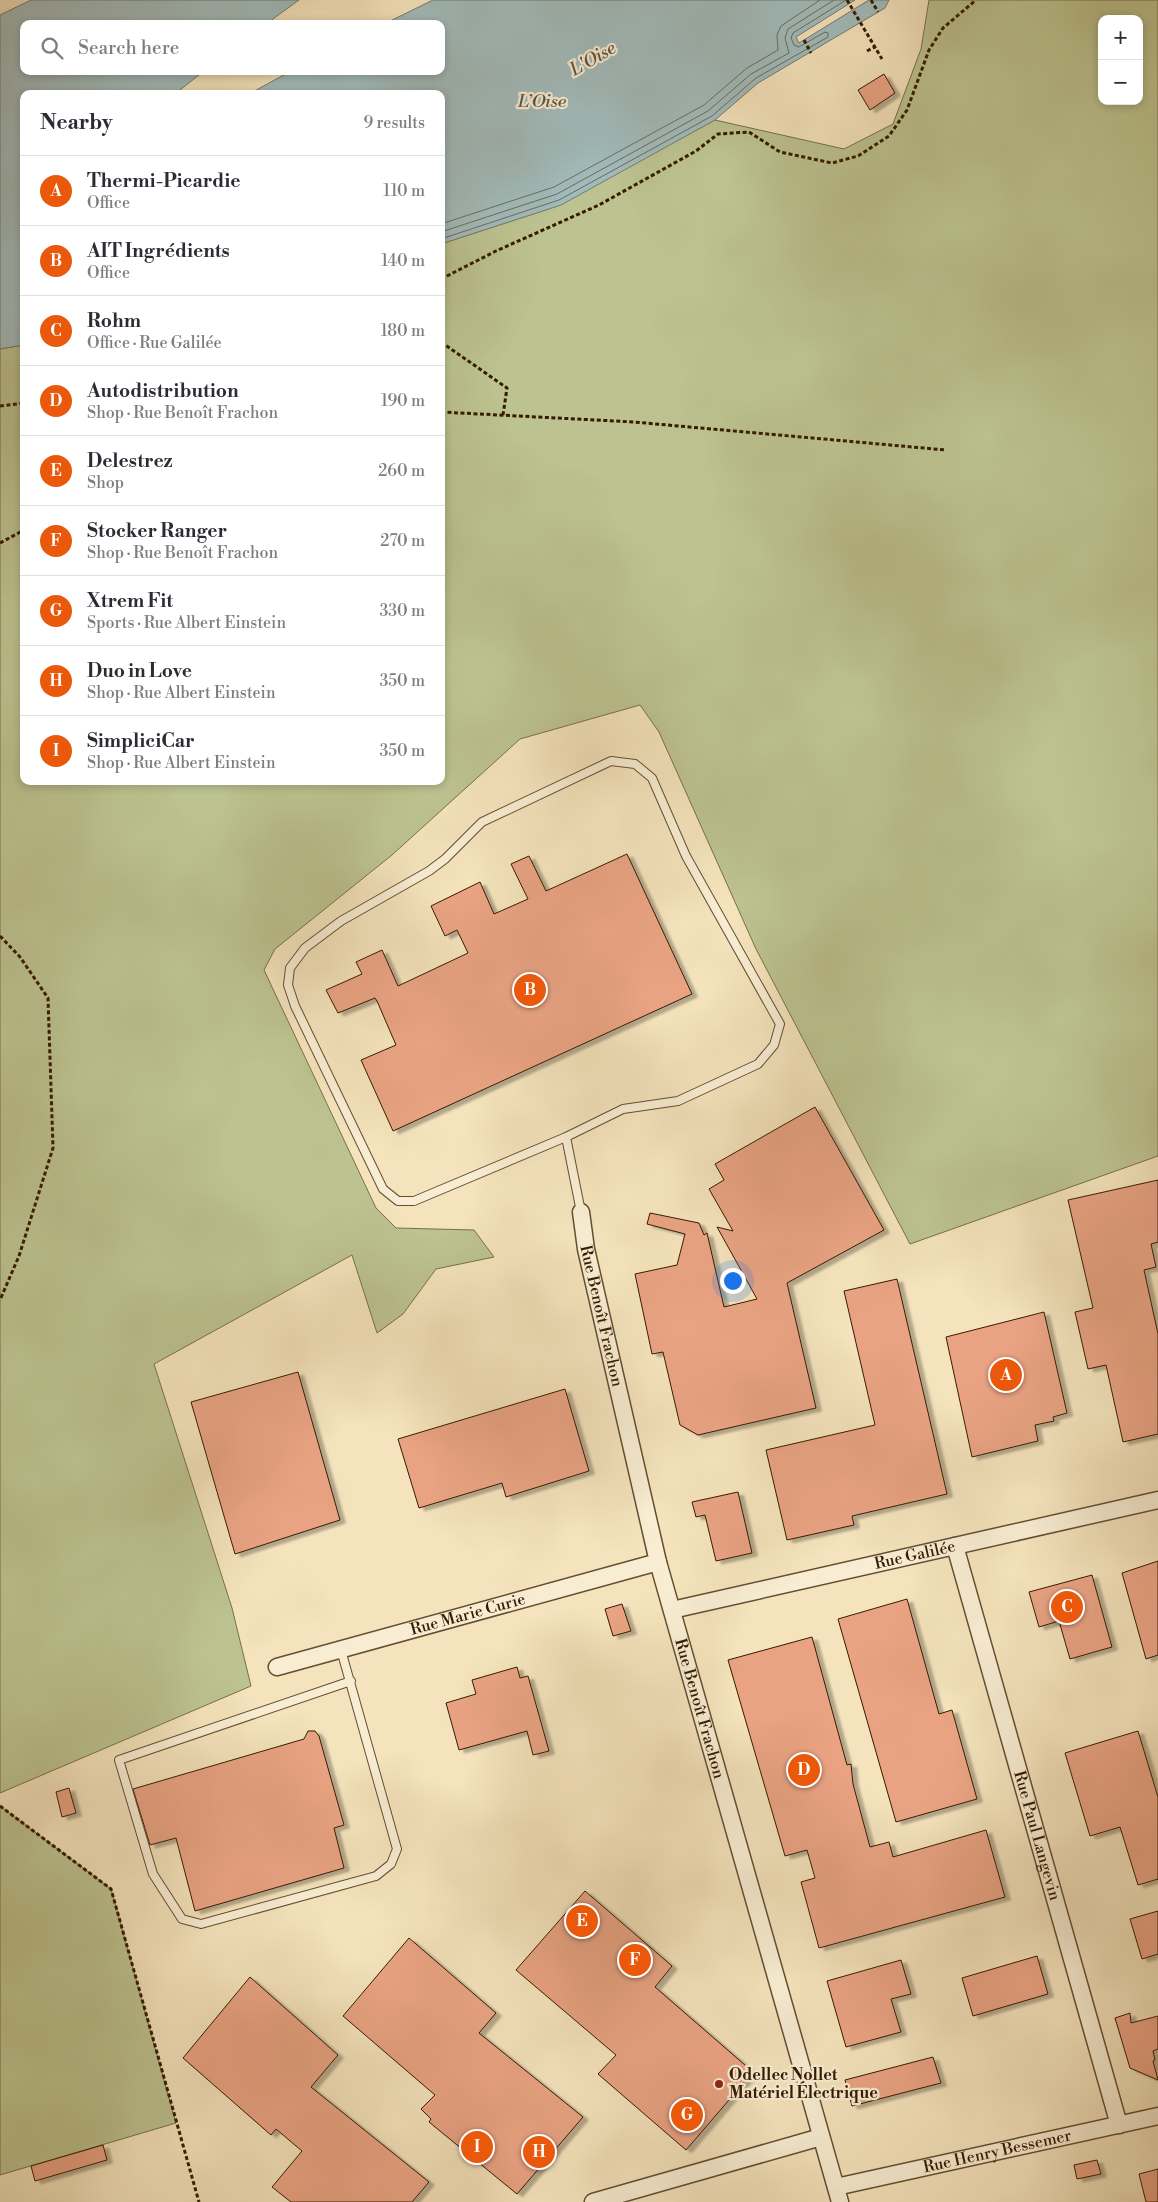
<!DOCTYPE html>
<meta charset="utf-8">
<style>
:root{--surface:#fff;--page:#f7f7f7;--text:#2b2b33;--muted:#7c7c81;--line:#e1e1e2;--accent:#ea580c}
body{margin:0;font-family:"Libre Bodoni",serif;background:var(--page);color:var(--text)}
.controls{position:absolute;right:15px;top:15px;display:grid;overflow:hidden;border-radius:10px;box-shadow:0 2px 8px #0003}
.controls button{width:45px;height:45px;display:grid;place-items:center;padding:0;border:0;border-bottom:1px solid var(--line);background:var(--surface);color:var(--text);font:25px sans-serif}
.you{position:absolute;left:732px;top:1280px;width:18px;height:18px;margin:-12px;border:4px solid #fff;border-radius:50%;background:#1a73e8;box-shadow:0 0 0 8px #1a73e833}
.badge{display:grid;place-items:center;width:32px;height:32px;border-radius:50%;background:var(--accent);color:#fff;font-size:16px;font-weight:700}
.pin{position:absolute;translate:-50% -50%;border:2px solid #fff;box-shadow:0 1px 5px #0006}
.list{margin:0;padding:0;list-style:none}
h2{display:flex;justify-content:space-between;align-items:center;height:65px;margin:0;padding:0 20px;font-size:21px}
h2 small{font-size:16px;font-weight:400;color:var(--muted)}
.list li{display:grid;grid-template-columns:32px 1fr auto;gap:15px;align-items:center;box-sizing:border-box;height:70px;padding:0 20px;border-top:1px solid var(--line)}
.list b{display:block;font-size:19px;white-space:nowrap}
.list p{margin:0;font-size:16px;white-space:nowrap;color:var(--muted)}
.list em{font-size:16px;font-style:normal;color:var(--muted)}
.icon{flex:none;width:28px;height:28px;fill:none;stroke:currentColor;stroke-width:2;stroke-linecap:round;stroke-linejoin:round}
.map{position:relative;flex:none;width:1158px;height:2202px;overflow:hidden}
.search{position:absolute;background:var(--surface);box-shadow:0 2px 8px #0003;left:20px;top:20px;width:425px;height:55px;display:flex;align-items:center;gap:12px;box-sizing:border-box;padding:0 18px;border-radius:10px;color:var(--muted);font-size:19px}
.panel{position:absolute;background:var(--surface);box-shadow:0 2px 8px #0003;left:20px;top:90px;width:425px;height:695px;border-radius:10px}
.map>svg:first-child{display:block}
</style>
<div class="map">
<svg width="1158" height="2202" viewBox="0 0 1158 2202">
<defs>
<filter id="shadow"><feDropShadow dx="5.5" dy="3" stdDeviation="1" flood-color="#0004"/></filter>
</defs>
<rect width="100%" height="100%" fill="#f4e3bc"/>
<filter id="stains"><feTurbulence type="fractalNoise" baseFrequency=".004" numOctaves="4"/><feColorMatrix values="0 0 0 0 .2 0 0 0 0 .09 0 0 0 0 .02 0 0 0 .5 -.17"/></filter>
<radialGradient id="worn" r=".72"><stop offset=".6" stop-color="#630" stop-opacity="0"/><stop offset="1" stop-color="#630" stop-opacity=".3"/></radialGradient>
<g fill="#bcc390" stroke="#786f48" fill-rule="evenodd">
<path d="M929 0H1158V1156L910 1244 756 949 659 732 640 705 520 739 392 855 275 949 264 970 376 1208 396 1228 474 1230 494 1257 436 1269 403 1314 377 1333 352 1255 154 1364 232 1608 251 1686 0 1793V349L24 345V781H441V244L548 209 715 120 844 149 893 124 921 49ZM1102 19H1139V101H1102Z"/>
<path d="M0 1806 111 1889 176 2123 0 2175Z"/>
</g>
<g fill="#a1bbbb" stroke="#767b71">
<path d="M31 0H299L266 24H24V71H204L175 94H24V345L0 349V15Z"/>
<path d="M433 0H855L796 37 799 43 869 0H889L885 8 758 83 715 120 561 205 441 244V94H249L291 71H441V24H384Z"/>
</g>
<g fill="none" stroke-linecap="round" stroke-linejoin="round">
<g stroke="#6b6b5e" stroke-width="1">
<path d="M441 224 554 187 704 105 747 68 778 50 777 35 781 26 820 0"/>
<path d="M441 232 557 194 708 111 751 74 789 53 785 38 788 29 834 0"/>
<path d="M441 239 559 200 712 116 756 78 828 37V33L825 32 799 47 794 45 791 38 793 33 846 0"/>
</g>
</g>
<g fill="#e9a383" stroke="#351b01" filter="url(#shadow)">
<path d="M884 74 895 93 870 110 858 90Z"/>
<path d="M627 854 692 994 393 1131 361 1060 396 1045 377 1001 375 998 338 1013 326 990 362 974 356 962 382 950 398 986 468 953 457 930 445 936 431 906 480 882 494 914 528 899 511 864 529 856 546 891Z"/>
<path d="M815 1107 884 1230 787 1283 816 1408 698 1435 680 1425 663 1352 652 1354 635 1274 677 1265 685 1234 647 1224 650 1213 699 1223 704 1235 707 1233 724 1307 757 1299 717 1227 733 1231 709 1189 724 1180 715 1164Z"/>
<path d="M1158 1180V1242L1151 1244 1156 1267 1144 1270 1158 1334V1434L1123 1442 1106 1365 1088 1369 1075 1312 1093 1308 1068 1200Z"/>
<path d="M897 1279 947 1494 852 1516 854 1525 787 1540 766 1450 875 1425 844 1291Z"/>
<path d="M1044 1312 1067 1413 1053 1417 1054 1421 1035 1425 1038 1441 972 1457 946 1337Z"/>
<path d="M298 1372 340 1520 235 1554 191 1402Z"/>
<path d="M565 1389 589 1471 506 1497 502 1483 419 1508 398 1439Z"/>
<path d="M738 1492 752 1553 716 1561 705 1515 696 1517 692 1502Z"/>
<path d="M1158 1561V1655L1146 1659 1122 1573Z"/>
<path d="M1092 1575 1112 1647 1070 1659 1059 1621 1039 1627 1029 1592Z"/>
<path d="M907 1599 939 1714 952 1710 977 1799 896 1822 838 1619Z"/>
<path d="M622 1604 631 1631 613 1636 605 1609Z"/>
<path d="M812 1637 847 1765 851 1764 853 1784 870 1847 889 1842 893 1857 986 1830 1005 1897 819 1948 801 1882 815 1878 807 1850 785 1856 728 1660Z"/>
<path d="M517 1667 520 1678 528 1676 549 1751 533 1755 527 1731 459 1750 446 1703 476 1694 472 1680Z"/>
<path d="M308 1731H315L319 1736 344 1825 334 1828 344 1868 195 1911 176 1838 150 1845 133 1789 304 1739Z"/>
<path d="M1138 1731 1158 1797V1879L1138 1885 1120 1827 1090 1836 1065 1753Z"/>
<path d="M69 1788 76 1813 62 1817 56 1792Z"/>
<path d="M585 1891 672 1966 655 1987 753 2072 686 2150 598 2074 616 2055 516 1970Z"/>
<path d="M1158 1911V1954L1142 1959 1130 1919Z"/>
<path d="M409 1938 496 2013 479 2033 583 2117 517 2194 429 2122 431 2119 421 2109 435 2095 343 2016Z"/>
<path d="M1037 1956 1048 1994 973 2016 962 1978Z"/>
<path d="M901 1960 911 1994 891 1999 901 2032 846 2047 827 1981Z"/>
<path d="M250 1977 338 2055 311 2087 429 2182 412 2202H291L272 2187 302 2151 276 2129 271 2135 183 2058Z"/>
<path d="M1130 2013 1131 2023 1158 2016V2049L1153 2051 1155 2060 1153 2061 1158 2080 1130 2068 1115 2018Z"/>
<path d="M933 2057 941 2083 852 2106 845 2080Z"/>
<path d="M103 2145 107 2160 35 2181 31 2166Z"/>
<path d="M1097 2160 1101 2174 1077 2179 1074 2165Z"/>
<path d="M1158 2169V2202H1146L1139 2174Z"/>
</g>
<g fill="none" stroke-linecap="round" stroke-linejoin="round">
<g stroke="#654d30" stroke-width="10">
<g id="service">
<path d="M566 1137 414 1201H398L383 1189 295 1006 288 985 290 968 305 948 341 921 429 871 445 859 482 822 611 761 635 764 652 778 686 856 780 1024 774 1045 758 1064 678 1101 623 1109 566 1137 581 1212"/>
<path d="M341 1650 397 1849 391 1864 376 1876 201 1924 182 1919 153 1874 119 1760 351 1681"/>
</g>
</g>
<g stroke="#654d30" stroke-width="19">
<g id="minor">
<path id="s1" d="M581 1212 586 1249 658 1562 840 2202"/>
<path id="s2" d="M955 1546 1119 2125"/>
<path id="s3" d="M672 1610 1158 1500"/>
<path id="s4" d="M277 1667 658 1562"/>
<path id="s5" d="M836 2187 1158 2116"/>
<path d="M593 2202 821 2137"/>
</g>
</g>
<g stroke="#351b01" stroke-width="3" stroke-dasharray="4 2.5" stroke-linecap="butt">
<path d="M847 0 882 59"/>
<path d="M871 0 878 12"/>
<path d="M804 40 811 53"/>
<path d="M867 51 875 47"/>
<path d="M441 279 496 251 599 205 696 151 718 134 749 132 780 152 832 163 858 156 889 136 907 110 929 50 943 28 976 0"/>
<path d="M441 342 507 388 503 415"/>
<path d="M0 406 24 403"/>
<path d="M441 412 634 422 946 450"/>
<path d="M0 543 24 530"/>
<path d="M0 936 20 957 48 998 53 1148 19 1256 0 1300"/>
<path d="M0 1806 111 1889 199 2202"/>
</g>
<use href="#service" stroke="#f8edd3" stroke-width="8"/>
<use href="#minor" stroke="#f8edd3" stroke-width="16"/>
</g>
<circle fill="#8f2418" stroke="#f8edd3" stroke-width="2" cx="719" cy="2084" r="5"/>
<g text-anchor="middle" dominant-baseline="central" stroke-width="4.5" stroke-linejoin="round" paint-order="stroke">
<g font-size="16" fill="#351b01" stroke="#f8edd3">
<text stroke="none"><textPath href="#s1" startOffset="106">Rue Benoît Frachon</textPath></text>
<text stroke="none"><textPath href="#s3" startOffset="249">Rue Galilée</textPath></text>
<text stroke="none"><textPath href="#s4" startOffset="198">Rue Marie Curie</textPath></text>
<text stroke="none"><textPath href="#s1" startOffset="511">Rue Benoît Frachon</textPath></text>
<text stroke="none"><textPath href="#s2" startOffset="301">Rue Paul Langevin</textPath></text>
<text stroke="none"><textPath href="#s5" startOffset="165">Rue Henry Bessemer</textPath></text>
</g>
<g font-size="16" font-weight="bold" fill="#351b01" stroke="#f8edd3" text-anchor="start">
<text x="729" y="2075">Odellec Nollet<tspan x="729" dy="18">Matériel Électrique</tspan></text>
</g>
<g font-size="18" font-style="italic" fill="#5b5342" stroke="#f8edd3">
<text transform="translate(593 59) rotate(-30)">L'Oise</text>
<text x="542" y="101">L’Oise</text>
</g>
</g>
<rect width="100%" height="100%" filter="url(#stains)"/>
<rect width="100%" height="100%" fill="url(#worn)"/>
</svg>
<div class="controls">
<button>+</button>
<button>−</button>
</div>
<div class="you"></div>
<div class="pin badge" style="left:1006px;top:1375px">A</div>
<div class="pin badge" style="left:530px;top:990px">B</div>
<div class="pin badge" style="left:1067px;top:1607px">C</div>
<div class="pin badge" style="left:804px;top:1770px">D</div>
<div class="pin badge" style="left:582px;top:1921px">E</div>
<div class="pin badge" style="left:635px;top:1960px">F</div>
<div class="pin badge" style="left:687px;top:2115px">G</div>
<div class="pin badge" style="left:539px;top:2152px">H</div>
<div class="pin badge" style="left:477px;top:2147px">I</div>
<div class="search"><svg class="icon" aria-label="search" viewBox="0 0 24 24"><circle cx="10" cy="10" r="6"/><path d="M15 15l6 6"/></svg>Search here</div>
<section class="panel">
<h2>Nearby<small>9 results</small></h2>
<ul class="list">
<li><span class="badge">A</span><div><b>Thermi-Picardie</b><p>Office</p></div><em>110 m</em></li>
<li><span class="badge">B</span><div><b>AIT Ingrédients</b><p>Office</p></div><em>140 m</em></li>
<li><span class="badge">C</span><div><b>Rohm</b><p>Office · Rue Galilée</p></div><em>180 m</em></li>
<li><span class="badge">D</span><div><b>Autodistribution</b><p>Shop · Rue Benoît Frachon</p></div><em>190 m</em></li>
<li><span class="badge">E</span><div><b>Delestrez</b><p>Shop</p></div><em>260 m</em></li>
<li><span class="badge">F</span><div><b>Stocker Ranger</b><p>Shop · Rue Benoît Frachon</p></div><em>270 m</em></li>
<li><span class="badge">G</span><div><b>Xtrem Fit</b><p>Sports · Rue Albert Einstein</p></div><em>330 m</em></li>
<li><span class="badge">H</span><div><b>Duo in Love</b><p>Shop · Rue Albert Einstein</p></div><em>350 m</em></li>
<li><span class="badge">I</span><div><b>SimpliciCar</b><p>Shop · Rue Albert Einstein</p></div><em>350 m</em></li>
</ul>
</section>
</div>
